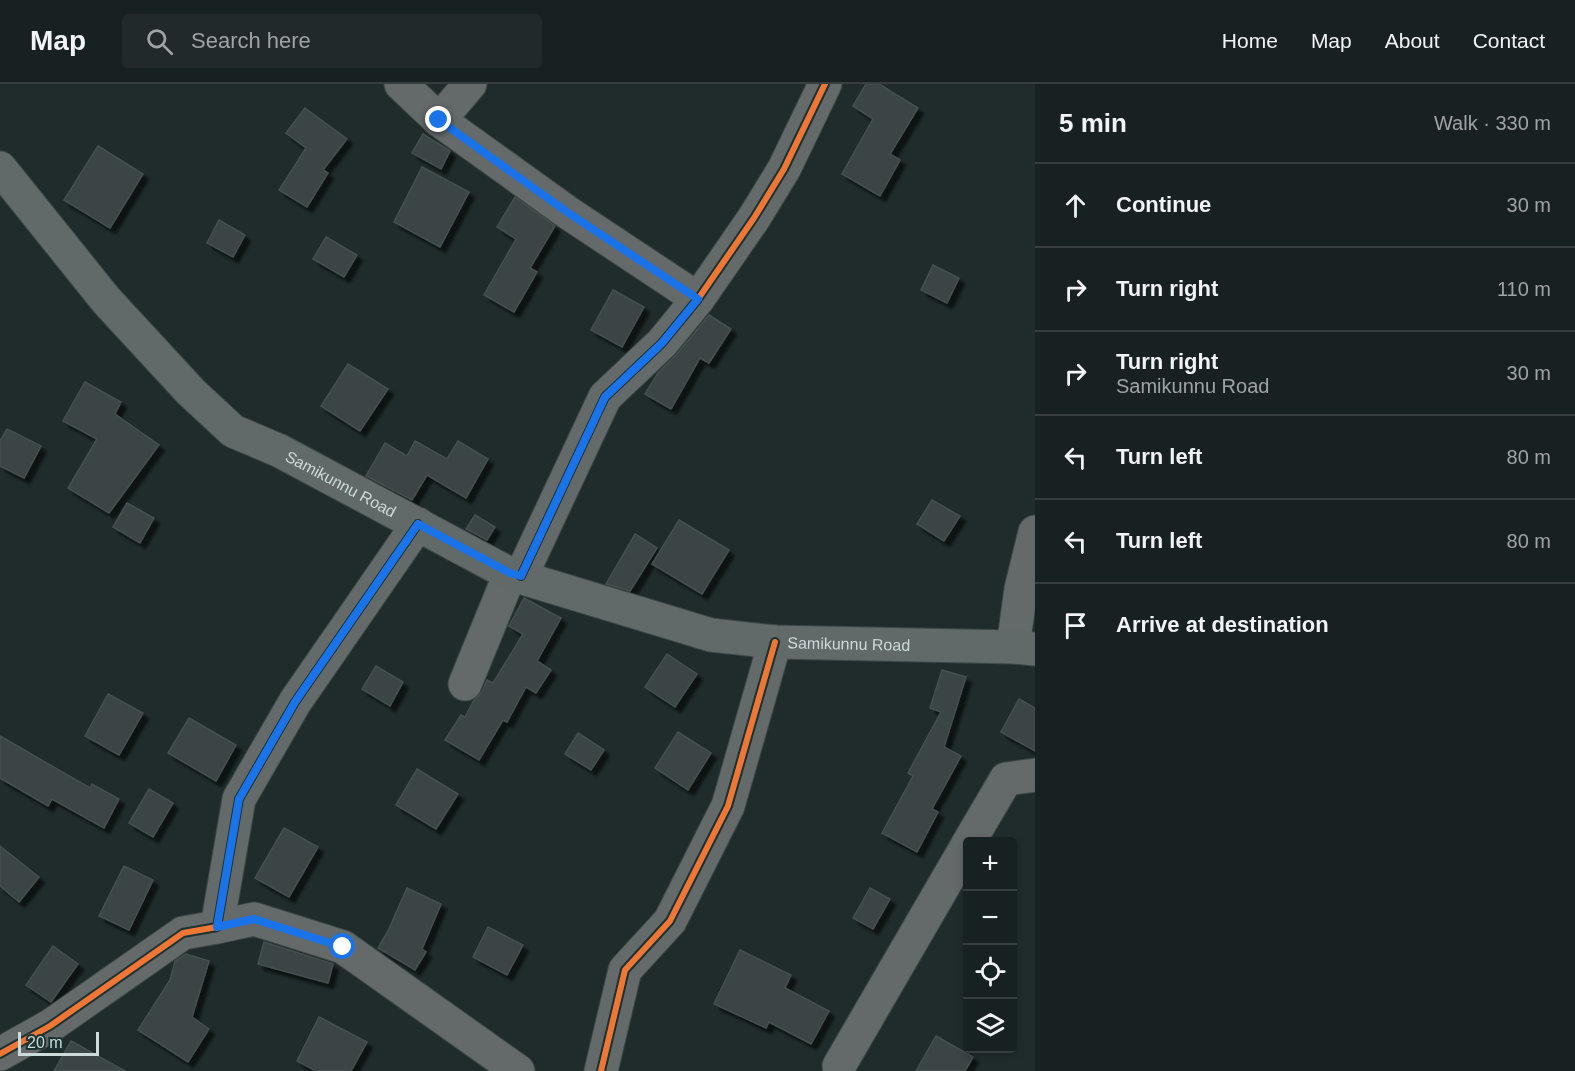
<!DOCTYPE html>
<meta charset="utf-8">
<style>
:root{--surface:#182121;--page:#21292a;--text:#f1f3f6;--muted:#9fa3a5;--line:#363e3f}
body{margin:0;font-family:Arial,sans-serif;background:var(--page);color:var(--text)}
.controls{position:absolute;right:18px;bottom:18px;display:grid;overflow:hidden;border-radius:6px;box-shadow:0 3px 9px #0003}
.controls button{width:54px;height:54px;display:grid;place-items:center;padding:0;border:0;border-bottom:2px solid var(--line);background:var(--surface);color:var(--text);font:30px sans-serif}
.scale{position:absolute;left:18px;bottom:15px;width:81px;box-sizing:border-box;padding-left:6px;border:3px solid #ccdad9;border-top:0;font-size:16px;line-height:21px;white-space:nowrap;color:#ccdad9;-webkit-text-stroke:4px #1a3231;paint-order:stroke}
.stop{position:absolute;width:18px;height:18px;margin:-14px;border:4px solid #1a73e8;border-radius:50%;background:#fff}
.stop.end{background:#1a73e8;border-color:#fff;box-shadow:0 2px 6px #0008}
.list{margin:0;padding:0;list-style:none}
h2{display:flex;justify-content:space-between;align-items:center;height:78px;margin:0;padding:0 24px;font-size:26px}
h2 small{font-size:20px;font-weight:400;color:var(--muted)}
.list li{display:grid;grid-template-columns:39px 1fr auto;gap:18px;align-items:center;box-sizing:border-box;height:84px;padding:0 24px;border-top:2px solid var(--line)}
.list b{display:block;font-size:22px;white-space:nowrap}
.list p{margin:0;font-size:20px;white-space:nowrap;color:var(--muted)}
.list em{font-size:20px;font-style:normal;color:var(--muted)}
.icon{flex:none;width:33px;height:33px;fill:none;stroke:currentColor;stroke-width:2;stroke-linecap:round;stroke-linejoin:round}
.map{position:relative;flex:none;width:1035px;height:987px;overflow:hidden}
header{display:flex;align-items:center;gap:36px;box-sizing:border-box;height:84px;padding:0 30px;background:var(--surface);border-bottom:2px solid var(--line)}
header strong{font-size:28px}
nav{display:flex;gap:33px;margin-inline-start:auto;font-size:21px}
.search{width:420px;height:54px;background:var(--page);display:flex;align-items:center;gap:15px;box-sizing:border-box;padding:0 21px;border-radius:6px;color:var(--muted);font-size:22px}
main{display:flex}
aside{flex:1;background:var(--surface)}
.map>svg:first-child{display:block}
</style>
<header>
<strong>Map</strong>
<div class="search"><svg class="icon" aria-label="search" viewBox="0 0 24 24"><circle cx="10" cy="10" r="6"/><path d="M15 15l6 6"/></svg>Search here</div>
<nav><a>Home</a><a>Map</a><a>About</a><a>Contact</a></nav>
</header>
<main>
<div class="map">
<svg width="1035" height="987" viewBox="0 0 1035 987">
<defs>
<filter id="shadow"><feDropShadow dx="5.5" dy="5.5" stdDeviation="1.5" flood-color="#0009"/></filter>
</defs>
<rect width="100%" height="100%" fill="#202c2c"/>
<g fill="#3a4444" stroke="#454f4f" stroke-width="1.5" filter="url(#shadow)">
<path d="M866 0H879L918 24 890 70 900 76 880 112 842 90 873 35 853 22Z"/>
<path d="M305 24 347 55 323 86 328 89 307 123 279 106 306 64 286 49Z"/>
<path d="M423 50 450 67 441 85 412 69Z"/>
<path d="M98 62 143 90 110 144 64 116Z"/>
<path d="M422 83 469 108 440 163 394 138Z"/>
<path d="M515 113 555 142 530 184 537 188 514 228 484 211 516 155 497 143Z"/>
<path d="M219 136 245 151 233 173 207 159Z"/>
<path d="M326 153 357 171 344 193 313 175Z"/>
<path d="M933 181 959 194 947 219 921 206Z"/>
<path d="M613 206 644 223 622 263 591 246Z"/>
<path d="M709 231 731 245 709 279 700 274 671 325 645 310 658 289 676 271Z"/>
<path d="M348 280 388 305 360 347 321 322Z"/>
<path d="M85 298 121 318 115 330 159 361 109 429 68 404 97 355 63 337Z"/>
<path d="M7 345 41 362 24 394 0 382V357Z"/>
<path d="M415 357 447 375 458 357 488 375 466 414 427 391 412 416 366 392 385 359 407 372Z"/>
<path d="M932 416 960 432 944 457 917 440Z"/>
<path d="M127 419 154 434 140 459 113 443Z"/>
<path d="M475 431 495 443 487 456 466 445Z"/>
<path d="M679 436 729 466 702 510 652 480Z"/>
<path d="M635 450 657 464 630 507 606 500Z"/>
<path d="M524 514 561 534 537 577 551 586 536 609 526 603 507 638 503 636 479 676 445 656 461 631 465 633 474 616 482 608 487 596 493 599 523 550 509 542Z"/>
<path d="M667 570 697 590 675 623 645 603Z"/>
<path d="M376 582 403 598 390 622 362 605Z"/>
<path d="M942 586 966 593 944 663 961 672 932 725 938 728 917 768 882 749 913 692 908 689 941 628 930 624Z"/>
<path d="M108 610 143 629 119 671 85 652Z"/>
<path d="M1019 615 1035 624V667L1001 648Z"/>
<path d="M189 634 236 661 216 697 168 669Z"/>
<path d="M678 648 711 669 688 706 655 684Z"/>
<path d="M578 649 604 666 591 686 565 670Z"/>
<path d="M0 652 90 704 92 700 119 715 104 744 52 715 48 722 0 694Z"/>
<path d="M417 685 458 710 436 745 396 721Z"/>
<path d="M149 705 173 719 153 753 129 739Z"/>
<path d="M284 744 318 763 289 813 255 794Z"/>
<path d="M0 762 39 793 19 818 0 802Z"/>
<path d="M124 782 153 796 129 846 99 832Z"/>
<path d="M407 804 441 820 422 865 426 868 415 886 378 864 388 847Z"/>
<path d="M870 804 890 815 873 845 853 834Z"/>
<path d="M488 843 523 861 507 891 473 873Z"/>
<path d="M264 858 333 880 328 899 258 880Z"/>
<path d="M53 862 78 880 51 918 26 901Z"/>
<path d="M740 866 791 891 785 904 829 927 811 960 769 938 766 944 714 920Z"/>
<path d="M186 870 209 877 192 933 209 945 188 978 138 946 170 896 175 877Z"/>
<path d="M319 933 367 958 351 987H316L297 977Z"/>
<path d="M936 952 973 973 965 987H916Z"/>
<path d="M71 957 125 987H54Z"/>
</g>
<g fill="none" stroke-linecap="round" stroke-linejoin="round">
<g stroke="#3c4747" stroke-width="35">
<g id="minor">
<path d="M401 0 439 36"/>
<path d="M470 0 439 36 567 128 698 215"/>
<path d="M521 492 605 313 662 259 698 215 754 134 784 85 825 0"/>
<path d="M1013 563 1021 505 1035 448"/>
<path d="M465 600 510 490"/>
<path d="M969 758 1006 695 1035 691"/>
<path d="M217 843 254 835 343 863 518 987"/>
<path d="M0 970 50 942 183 849 217 843 239 715 295 618 418 440"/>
<path d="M839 982 968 760"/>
<path d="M601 987 625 886 670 837 728 722 775 558"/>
</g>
</g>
<g stroke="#3c4747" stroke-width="35">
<g id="major">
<path id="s1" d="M0 84 106 216 191 308 233 347 280 367 510 490 711 551 775 558 1013 563 1035 565"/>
</g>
</g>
<use href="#minor" stroke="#646969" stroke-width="33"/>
<use href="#major" stroke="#616969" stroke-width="33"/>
<g stroke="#1a3231" stroke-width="10">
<g id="cycleway">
<path d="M521 492 605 313 662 259 698 215 754 134 784 85 825 0"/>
<path d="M0 970 50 942 183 849 217 843 239 715 295 618 418 440"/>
<path d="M601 987 625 886 670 837 728 722 775 558"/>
</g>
</g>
<use href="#cycleway" stroke="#f07635" stroke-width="6"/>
</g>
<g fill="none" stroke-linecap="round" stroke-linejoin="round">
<path stroke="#1a73e8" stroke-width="8" d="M343 863 254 835 217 843 239 715 295 618 418 440 510 489 521 492 605 313 662 259 698 215 567 128 439 36"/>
</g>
<g text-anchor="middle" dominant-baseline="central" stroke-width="6" stroke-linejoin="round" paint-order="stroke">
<g font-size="16" fill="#ccdad9" stroke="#1a3231">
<text stroke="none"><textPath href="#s1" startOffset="472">Samikunnu Road</textPath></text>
<text stroke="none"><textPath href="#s1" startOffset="1012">Samikunnu Road</textPath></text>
</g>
</g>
</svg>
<div class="controls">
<button>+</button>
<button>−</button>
<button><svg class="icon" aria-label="locate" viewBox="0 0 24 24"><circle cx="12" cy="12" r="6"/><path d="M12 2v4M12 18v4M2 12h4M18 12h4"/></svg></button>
<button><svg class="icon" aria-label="layers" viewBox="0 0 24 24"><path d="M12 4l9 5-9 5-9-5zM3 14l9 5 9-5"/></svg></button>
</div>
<div class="scale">20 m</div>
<div class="stop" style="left:343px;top:863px"></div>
<div class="stop end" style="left:439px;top:36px"></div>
</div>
<aside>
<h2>5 min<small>Walk · 330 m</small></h2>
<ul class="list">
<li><svg class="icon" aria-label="ahead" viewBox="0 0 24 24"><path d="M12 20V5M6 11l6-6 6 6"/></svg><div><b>Continue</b></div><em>30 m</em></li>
<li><svg class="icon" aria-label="right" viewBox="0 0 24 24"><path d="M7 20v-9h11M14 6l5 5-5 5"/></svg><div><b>Turn right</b></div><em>110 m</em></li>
<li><svg class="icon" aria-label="right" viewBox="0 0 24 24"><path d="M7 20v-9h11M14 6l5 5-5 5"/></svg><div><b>Turn right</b><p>Samikunnu Road</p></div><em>30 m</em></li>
<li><svg class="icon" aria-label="left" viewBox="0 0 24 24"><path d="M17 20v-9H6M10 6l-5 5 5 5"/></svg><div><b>Turn left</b></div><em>80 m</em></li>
<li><svg class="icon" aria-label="left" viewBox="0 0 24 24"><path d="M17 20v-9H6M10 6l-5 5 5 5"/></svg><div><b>Turn left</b></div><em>80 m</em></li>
<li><svg class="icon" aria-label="arrive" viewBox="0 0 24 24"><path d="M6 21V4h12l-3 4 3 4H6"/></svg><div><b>Arrive at destination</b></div></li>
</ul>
</aside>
</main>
